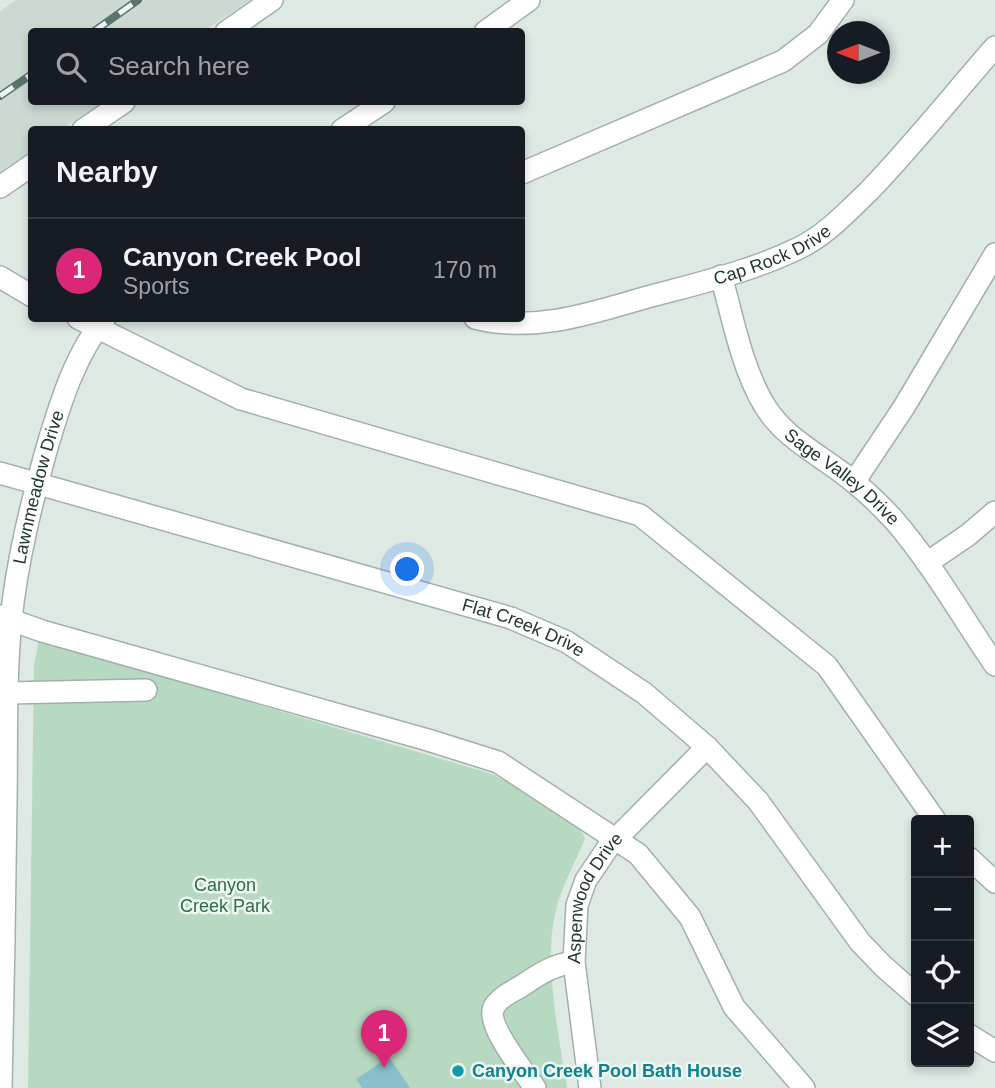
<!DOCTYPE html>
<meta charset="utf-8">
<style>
:root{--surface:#171b24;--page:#20242c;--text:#f1f3f6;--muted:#9ea1a6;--line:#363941;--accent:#db2777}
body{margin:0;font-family:Helvetica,sans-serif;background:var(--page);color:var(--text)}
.controls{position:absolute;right:21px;bottom:21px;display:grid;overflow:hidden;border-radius:7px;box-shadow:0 4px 10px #0003}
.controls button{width:63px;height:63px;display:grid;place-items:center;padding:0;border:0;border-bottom:2px solid var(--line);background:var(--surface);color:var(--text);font:35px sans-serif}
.compass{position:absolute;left:827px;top:21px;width:63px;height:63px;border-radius:50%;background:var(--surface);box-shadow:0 4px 10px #0003;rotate:270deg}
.you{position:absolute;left:408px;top:570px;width:24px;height:24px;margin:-18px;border:5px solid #fff;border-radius:50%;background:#1a73e8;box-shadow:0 0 0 10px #1a73e833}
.badge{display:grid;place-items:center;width:46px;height:46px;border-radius:50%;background:var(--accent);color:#fff;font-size:23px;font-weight:700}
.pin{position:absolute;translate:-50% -58px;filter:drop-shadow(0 2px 4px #0008)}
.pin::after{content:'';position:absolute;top:37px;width:24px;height:21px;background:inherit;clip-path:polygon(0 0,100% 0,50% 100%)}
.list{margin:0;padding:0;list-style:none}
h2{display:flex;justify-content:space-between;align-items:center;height:91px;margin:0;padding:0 28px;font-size:30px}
h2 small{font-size:23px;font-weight:400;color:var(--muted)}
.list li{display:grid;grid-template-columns:46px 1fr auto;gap:21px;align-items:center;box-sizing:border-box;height:105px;padding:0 28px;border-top:2px solid var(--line)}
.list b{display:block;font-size:26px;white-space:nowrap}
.list p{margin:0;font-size:23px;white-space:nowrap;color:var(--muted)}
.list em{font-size:23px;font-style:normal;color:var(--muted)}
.icon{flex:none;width:38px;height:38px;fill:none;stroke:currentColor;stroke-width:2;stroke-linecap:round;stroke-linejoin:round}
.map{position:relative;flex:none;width:995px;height:1088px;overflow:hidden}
.search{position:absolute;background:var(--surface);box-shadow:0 4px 10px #0003;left:28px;top:28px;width:497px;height:77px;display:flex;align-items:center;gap:18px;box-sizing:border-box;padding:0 24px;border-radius:7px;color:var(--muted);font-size:26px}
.panel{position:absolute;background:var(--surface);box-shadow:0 4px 10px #0003;left:28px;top:126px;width:497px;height:196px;border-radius:7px}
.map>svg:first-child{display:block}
</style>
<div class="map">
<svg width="995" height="1088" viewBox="0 0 995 1088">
<rect width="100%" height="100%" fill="#dee9e4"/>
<path fill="#ccd9d3" d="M16 0H250L204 31 32 32V102H103L62 129 32 130 31 151 0 172V11Z"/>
<path fill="#b8d9c1" d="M39 640 492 774C517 787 576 813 585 839 575 862 562 886 556 910 543 961 559 1036 567 1088H28L34 665Z"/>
<path fill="#88c1cc" d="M389 1057 410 1088H362L356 1079Z"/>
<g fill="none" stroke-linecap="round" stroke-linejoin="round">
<g stroke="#a2b0ab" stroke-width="24">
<g id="minor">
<path d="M226 32 272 0"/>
<path d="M485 32 529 0"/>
<path d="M83 130 124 102"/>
<path d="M342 130 384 102"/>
<path d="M522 173 783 61 818 34 843 0"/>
<path d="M0 187 32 165"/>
<path id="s1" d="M721 276C733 318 741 365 763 403 785 441 824 456 855 483 869 494 882 507 894 520 932 564 962 617 995 665"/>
<path d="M0 277 32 296"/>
<path d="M78 318 241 399 640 515 827 666 935 820"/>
<path id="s2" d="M475 318C530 332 583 316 637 300 691 285 748 273 799 248 826 235 847 212 869 191 913 145 953 95 995 47"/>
<path id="s3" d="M0 473 511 618 567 642 644 693 707 747 758 801 860 942 883 966 916 995"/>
<path d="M854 482 904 407 995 254"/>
<path d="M927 563 968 535 995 512"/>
<path d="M0 616 42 631 428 740 498 762 638 854 690 917 734 1007 804 1088"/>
<path d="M8 693 146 690"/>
<path d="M969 858 995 882"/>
<path d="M969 1035 995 1051"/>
<path id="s4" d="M1 1088C3 992 5 897 6 801 7 741 5 680 11 620 17 560 32 501 48 444 61 401 76 353 105 318"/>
<path d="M535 1088C525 1073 485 1024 494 1007 498 999 512 991 520 987 538 975 552 965 574 962"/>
<path id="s5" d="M590 1088 574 962 577 905 586 880 609 846 707 747"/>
</g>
</g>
<use href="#minor" stroke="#fff" stroke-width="21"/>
<g stroke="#5b736d" stroke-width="8">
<g id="rail">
<path d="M93 32 138 0"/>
<path d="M0 96 32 74"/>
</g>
</g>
<use href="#rail" stroke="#eef6f2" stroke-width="5" stroke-dasharray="16" stroke-linecap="butt"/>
</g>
<circle fill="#0f9aa8" stroke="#eef6f2" stroke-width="2.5" cx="458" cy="1071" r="7"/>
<g text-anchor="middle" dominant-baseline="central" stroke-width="5" stroke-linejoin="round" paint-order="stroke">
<g font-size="18" fill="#213732" stroke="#eef6f2">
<text stroke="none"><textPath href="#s2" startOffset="308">Cap Rock Drive</textPath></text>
<text stroke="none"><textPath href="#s1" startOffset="243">Sage Valley Drive</textPath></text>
<text stroke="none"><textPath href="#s4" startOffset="604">Lawnmeadow Drive</textPath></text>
<text stroke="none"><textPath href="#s3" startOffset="546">Flat Creek Drive</textPath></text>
<text stroke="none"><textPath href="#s5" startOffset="196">Aspenwood Drive</textPath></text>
</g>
<g font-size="18" fill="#2d6c46" stroke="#eef6f2">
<text x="225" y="885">Canyon<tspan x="225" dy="21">Creek Park</tspan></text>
</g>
<g font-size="18" font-weight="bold" fill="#0d838f" stroke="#eef6f2" text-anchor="start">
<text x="472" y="1071">Canyon Creek Pool Bath House</text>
</g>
</g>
</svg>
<div class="controls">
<button>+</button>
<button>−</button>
<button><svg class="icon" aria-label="locate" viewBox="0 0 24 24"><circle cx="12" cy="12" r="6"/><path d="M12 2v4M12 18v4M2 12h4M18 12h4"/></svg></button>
<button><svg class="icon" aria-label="layers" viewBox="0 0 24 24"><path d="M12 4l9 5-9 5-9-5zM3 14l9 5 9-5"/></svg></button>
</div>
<svg class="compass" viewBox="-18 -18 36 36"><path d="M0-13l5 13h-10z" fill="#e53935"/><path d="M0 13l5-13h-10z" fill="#9ea1a6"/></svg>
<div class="you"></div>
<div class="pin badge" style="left:384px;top:1068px">1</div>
<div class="search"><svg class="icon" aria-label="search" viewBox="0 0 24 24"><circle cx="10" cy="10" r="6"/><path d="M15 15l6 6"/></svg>Search here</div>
<section class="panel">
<h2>Nearby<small></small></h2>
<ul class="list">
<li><span class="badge">1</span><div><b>Canyon Creek Pool</b><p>Sports</p></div><em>170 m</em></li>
</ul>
</section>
</div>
